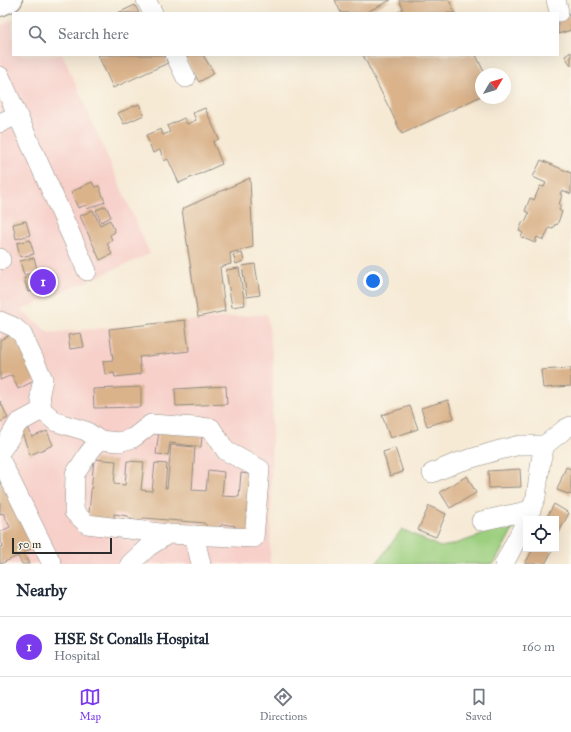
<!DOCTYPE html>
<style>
:root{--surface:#fff;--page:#f6f6f7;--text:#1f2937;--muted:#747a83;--line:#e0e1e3;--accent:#7c3aed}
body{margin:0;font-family:"IM FELL Great Primer",serif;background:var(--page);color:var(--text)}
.controls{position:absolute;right:12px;bottom:12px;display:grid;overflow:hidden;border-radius:0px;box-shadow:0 4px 16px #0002}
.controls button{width:36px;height:36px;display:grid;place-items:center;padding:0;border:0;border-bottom:1px solid var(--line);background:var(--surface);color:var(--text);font:20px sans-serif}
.compass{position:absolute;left:475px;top:68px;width:36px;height:36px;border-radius:50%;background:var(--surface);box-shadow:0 4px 16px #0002;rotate:52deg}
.scale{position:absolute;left:12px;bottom:10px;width:100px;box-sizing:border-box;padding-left:4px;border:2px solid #2b2b2b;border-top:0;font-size:11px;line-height:14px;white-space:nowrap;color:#2b2b2b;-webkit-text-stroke:3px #fbf7ec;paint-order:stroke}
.you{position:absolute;left:373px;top:281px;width:14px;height:14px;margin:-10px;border:3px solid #fff;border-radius:50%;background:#1a73e8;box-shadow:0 0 0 6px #1a73e833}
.badge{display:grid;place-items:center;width:26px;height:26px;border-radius:50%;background:var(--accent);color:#fff;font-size:13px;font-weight:700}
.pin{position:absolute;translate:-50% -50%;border:2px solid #fff;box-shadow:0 1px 4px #0006}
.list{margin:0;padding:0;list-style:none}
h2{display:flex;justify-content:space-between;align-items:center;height:52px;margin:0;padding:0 16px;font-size:17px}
h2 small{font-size:13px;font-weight:400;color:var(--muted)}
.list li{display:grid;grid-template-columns:26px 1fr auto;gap:12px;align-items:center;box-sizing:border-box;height:60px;padding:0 16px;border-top:1px solid var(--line)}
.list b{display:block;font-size:15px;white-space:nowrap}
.list p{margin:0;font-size:13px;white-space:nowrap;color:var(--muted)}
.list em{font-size:13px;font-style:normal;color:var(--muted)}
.icon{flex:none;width:22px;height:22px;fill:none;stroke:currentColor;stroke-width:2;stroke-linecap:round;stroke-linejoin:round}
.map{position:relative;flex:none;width:571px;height:564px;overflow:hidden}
.search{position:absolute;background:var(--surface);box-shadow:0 4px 16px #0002;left:12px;right:12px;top:12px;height:44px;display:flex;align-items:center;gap:10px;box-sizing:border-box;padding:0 14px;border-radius:0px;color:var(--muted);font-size:15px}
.sheet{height:112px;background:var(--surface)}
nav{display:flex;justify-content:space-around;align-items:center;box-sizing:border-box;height:56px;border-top:1px solid var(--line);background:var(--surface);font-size:11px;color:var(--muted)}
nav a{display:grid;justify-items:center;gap:2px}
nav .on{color:var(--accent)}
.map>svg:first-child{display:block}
</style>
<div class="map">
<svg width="571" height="564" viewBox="0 0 571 564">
<rect width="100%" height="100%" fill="#fbf7ec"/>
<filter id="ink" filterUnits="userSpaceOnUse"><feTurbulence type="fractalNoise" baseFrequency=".025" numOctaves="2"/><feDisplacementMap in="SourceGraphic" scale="8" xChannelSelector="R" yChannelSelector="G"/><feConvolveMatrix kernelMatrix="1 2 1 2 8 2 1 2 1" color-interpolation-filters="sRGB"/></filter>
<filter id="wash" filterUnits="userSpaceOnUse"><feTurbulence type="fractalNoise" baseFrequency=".012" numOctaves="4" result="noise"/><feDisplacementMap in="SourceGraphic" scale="16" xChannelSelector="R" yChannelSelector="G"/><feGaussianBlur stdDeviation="0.9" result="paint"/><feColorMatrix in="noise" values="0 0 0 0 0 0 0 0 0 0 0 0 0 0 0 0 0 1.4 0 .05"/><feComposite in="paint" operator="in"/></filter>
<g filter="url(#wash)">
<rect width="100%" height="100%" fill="#f6ead5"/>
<path fill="#f7d0ca" d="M13 19V55H63L150 254 21 310 49 333 267 314 273 359 270 564H0V26Z"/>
<path fill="#9ccf7f" stroke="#647d55" d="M519 518 494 564H376L402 529 440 547 452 545 482 535 486 525Z"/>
<g id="blocks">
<g fill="#dab38b">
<path d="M335 0H391L365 13H341Z"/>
<path d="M399 0H449L455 13H396L403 9Z"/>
<path d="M135 5 139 13H118Z"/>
<path d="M571 15V30L558 34V18Z"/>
<path d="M571 52V66L565 56Z"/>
<path d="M98 55H164L168 63 113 88Z"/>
<path d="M190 55H203L214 73 199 82 185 58Z"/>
<path d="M363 55H476L485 74H481V96L402 134Z"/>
<path d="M139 104 144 115 124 124 118 113Z"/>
<path d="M205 108 219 139 213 142 222 164 179 183 168 159 164 161 160 150 153 153 146 135 161 129 163 135 170 132 167 126 184 118 187 124 196 120 193 113Z"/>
<path d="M541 160 571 173V194L562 190 560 194 562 195 559 205H561L559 210 562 212 557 225 555 224 553 229 549 228 544 240 537 237 535 243 521 237 523 233 519 231 523 221 525 222 529 213 525 211 530 198 534 200 540 186 544 187 546 183 533 177Z"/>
<path d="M250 178 253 247 230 253 231 264 220 267 225 311 198 317 182 209Z"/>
<path d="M92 182 95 187 99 186 105 202 87 209 86 205 78 208 71 192Z"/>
<path d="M106 206 111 217 101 222 96 210Z"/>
<path d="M93 210 100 225 110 220 115 232 110 235 112 240 107 243 112 254 100 260 80 216Z"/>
<path d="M26 221 30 235 16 239 13 224Z"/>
<path d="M30 240 34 254 20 257 17 243Z"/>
<path d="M242 253 244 261 236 264 233 255Z"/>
<path d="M34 258 38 272 24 275 20 261Z"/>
<path d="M255 264 260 295 247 297 242 266Z"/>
<path d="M239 268 245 305 232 307 226 270Z"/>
<path d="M38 275 41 289 28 292 24 278Z"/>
<path d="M185 320 189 351 139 357 141 374 115 377 114 373 105 374 103 361 113 360 109 329Z"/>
<path d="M16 332 38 379 18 389 12 375 0 380V340Z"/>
<path d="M81 333 84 347 70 349 68 335Z"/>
<path d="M571 368V386L543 388 541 370Z"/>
<path d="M226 386 227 404 176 406 175 389Z"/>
<path d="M141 387V407L94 408 93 389Z"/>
<path d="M448 400 454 418 427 426 421 408Z"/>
<path d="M0 401 8 418 0 422Z"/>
<path d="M410 406 418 429 390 438 382 415Z"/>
<path d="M28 427 32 437 47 431 53 445 30 455 21 430Z"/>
<path d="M159 431 202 436 201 447 170 443 168 455 156 454Z"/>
<path d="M171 445 195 447 192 490 206 491 208 470 224 472 222 496 239 497 241 473 254 475 252 532 236 531 235 526 223 524 217 528 208 527 204 523 144 518 139 521 132 520 128 516 114 514V519L97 524 89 513 94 459 116 461 114 484 125 485 127 461 144 462 141 490 152 491 155 463 167 464 165 488H167Z"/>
<path d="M395 448 403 472 390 476 383 452Z"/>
<path d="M566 467 571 469V495L557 490Z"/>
<path d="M520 469 521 487 489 488 488 471Z"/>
<path d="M467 476 476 493 450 508 440 492Z"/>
<path d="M0 479 35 547 23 553 29 564H22L18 556 0 564V547L3 546 0 539V532L10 527 3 513 0 514Z"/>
<path d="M554 504 569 513 558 534 556 533V519H546Z"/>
<path d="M429 506 446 514 436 537 418 530Z"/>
<path d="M533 549H553L545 564H525Z"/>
</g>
</g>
</g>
<g filter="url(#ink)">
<use href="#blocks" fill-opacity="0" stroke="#908a80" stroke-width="1"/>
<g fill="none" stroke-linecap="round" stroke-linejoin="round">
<g stroke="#908a80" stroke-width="20">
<g id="minor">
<path d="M146 0 153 13"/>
<path d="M556 0 559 12"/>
<path d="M175 55 186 78"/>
<path d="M0 76 87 271"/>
<path d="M0 123 17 115"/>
<path d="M0 258 1 260"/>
<path d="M0 321 14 327 22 334 43 379 40 393 42 410 56 422 86 431 99 440 119 442 133 438 151 424 211 428 226 451 260 469 254 538 168 534 87 524 74 512 75 474 88 454 99 440"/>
<path d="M545 445 565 429 571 426"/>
<path d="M0 452 7 442 18 423 42 410"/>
<path d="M0 459 52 564"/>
<path d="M432 473 456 463 496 451 520 445H545L541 460 536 497 527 519"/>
<path d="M481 521 531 510"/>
<path d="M194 535 201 564"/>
<path d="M130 564 148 547 168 534"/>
<path d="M504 564 526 521"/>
</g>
</g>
<g stroke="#908a80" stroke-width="24">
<path id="major" d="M0 5 11 0"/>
</g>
<use href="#minor" stroke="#fff" stroke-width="19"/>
<use href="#major" stroke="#fff" stroke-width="22"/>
</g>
</g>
</svg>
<div class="controls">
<button><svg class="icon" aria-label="locate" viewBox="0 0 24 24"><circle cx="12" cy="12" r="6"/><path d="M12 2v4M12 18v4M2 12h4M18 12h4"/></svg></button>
</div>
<svg class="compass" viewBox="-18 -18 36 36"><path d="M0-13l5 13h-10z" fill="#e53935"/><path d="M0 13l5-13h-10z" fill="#747a83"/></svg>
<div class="scale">50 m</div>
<div class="you"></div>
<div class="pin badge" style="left:43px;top:282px">1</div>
<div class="search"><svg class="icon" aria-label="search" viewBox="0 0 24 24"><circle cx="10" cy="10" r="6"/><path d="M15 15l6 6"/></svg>Search here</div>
</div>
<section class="sheet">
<h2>Nearby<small></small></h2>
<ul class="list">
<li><span class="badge">1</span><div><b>HSE St Conalls Hospital</b><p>Hospital</p></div><em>160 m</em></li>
</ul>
</section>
<nav>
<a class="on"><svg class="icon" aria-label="map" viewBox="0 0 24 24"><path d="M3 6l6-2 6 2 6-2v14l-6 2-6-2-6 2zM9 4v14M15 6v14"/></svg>Map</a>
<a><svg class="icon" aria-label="directions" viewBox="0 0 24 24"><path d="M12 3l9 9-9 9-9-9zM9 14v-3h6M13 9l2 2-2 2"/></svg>Directions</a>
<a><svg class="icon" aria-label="saved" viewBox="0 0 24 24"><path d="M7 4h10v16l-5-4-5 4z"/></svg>Saved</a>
</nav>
